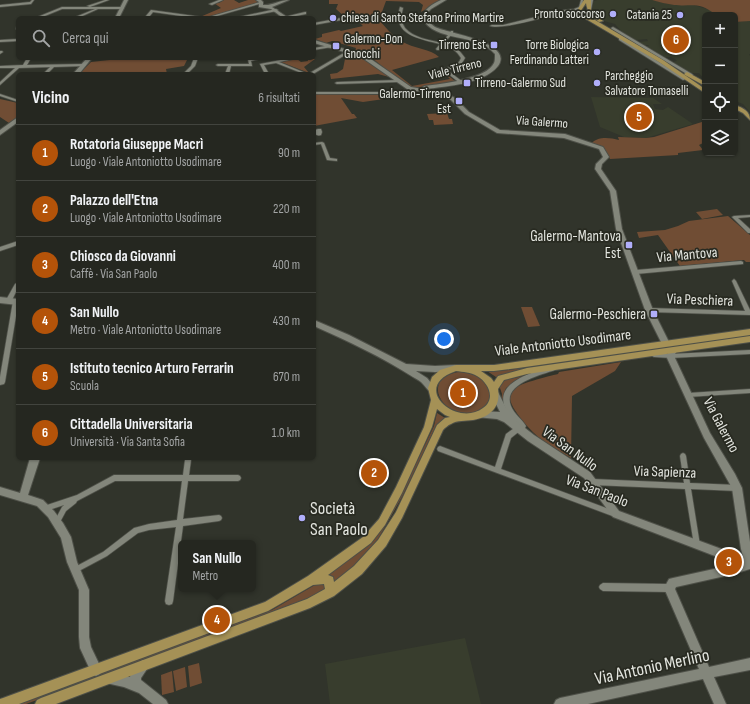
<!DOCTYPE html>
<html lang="it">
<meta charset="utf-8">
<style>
:root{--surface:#252720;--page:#2d2f29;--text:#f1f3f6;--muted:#a3a5a5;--line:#42443e;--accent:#b45309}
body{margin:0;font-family:"Sofia Sans Condensed",sans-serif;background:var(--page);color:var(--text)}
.controls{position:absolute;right:12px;top:12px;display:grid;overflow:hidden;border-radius:6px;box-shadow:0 1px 3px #0004}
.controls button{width:36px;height:36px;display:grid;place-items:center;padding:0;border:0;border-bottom:1px solid var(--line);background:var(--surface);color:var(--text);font:20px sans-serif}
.you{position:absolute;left:444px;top:339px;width:14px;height:14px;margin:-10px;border:3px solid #fff;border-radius:50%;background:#1a73e8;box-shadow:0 0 0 6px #1a73e833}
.badge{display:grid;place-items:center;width:26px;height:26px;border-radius:50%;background:var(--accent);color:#fff;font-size:13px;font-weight:700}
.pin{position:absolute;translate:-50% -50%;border:2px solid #fff;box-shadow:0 1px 4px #0006}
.popup{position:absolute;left:178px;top:540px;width:78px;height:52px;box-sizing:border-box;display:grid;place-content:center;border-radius:6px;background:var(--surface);filter:drop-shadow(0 1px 3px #0005);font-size:13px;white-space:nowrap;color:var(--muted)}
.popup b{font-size:15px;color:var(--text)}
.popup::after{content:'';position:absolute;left:50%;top:100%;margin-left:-8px;border:8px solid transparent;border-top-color:var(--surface)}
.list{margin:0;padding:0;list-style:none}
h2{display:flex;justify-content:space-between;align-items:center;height:52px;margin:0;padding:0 16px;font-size:17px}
h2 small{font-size:13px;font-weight:400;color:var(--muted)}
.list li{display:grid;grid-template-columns:26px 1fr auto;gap:12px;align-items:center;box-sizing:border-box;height:56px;padding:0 16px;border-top:1px solid var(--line)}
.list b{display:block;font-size:15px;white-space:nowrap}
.list p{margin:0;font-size:13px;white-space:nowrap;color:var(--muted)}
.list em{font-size:13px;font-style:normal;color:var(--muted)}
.icon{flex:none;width:22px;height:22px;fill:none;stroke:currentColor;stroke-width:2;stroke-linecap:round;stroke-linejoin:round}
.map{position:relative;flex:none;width:750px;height:704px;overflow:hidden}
.search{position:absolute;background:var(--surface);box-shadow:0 1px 3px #0004;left:16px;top:16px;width:300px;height:44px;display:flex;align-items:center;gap:10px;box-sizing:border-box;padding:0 14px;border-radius:6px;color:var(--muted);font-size:15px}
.panel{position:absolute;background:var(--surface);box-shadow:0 1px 3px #0004;left:16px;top:72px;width:300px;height:388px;border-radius:6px}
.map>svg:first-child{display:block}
</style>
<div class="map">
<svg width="750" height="704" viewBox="0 0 750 704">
<rect width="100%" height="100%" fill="#31342b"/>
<g fill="#383d2d">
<path d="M597 0H652L674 5 691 4 710 10 716 15 722 14 724 15H705V80L699 73H690L673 62 677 61 675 59 671 57H665L646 46H649L648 45H644L639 42 648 41 647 39 636 40 622 32 615 24 604 21 597 15 592 8 594 1Z"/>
<path d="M746 21H750V54H749L750 56V112L743 104 735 101V22Z"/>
<path d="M591 97 653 98 662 104H653L655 109 663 110 668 107 693 124 646 138 624 137 600 127Z"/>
<path d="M465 638 481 704H330L325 664Z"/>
</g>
<g fill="#704d34">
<path d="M224 0H234L239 3 248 0H256L258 2 256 4 207 17H200L221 8 214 3H219Z"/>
<path d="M329 0H441L421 12 423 5 419 2 386 1 379 20C388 30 395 39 407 44 418 49 430 49 439 57L392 70 412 86 450 79 442 71 455 81 420 87H412L394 76 372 58 355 51 356 48 332 41 326 43 315 39 322 37V34L339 30 341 31 363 26 357 20 355 15 345 17 336 9 338 4H329Z"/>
<path d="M652 0H750V21L735 22V15L722 14 716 15C698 1 693 7 674 5 667 4 659 2 652 0Z"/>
<path d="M351 53 369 61 389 77 378 74 331 79 330 74 337 73 343 69 345 59Z"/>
<path d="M128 58H191H188L184 66 166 69 167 74H79L91 62Z"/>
<path d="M307 58 315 59 304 67 309 73 281 62 297 59 301 62 308 61Z"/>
<path d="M314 94 382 95 384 99 363 102 341 98 352 114H354L357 118 314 126Z"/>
<path d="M0 99 18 103V117L9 123 0 117Z"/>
<path d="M447 113 449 119H452L453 124 434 125 433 120H429L427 114Z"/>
<path d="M705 121V142L699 145 703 150 678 153V155L610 159 603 148 592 143C599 136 610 138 619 140L618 137 646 138 654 137Z"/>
<path d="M717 209 723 215 702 219 696 212Z"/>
<path d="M728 216 750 235V262H746L744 260 680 266 658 235 639 238 637 232 665 230 678 226 689 221Z"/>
<path d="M521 307H532L540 326 528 327Z"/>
<path d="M750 335V336L528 368 496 377 487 371 508 370Z"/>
<path d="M621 362 615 371 572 396 571 458C562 452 551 447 542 440 532 432 503 403 511 391 516 384 549 376 558 374L559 372Z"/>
<path d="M458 372C471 372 490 378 490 395 490 401 485 407 480 410 448 427 416 379 458 372Z"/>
<path d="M528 375 506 388 503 398 506 408 501 402 502 394 499 385 504 380Z"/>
<path d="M437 413 445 418 436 427 402 497 374 546 354 568 334 584 333 578 326 575 369 544 376 537 400 496 434 426Z"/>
<path d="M320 582 325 583V590L314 597 26 704H18L272 610Z"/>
<path d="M199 663 202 683 190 687 188 666Z"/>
<path d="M185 667 187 687 176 691 173 671Z"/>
<path d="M172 671 174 692 162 695 161 675Z"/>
</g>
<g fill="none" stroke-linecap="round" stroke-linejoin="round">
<g stroke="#4e5048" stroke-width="1.5">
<g id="street">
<path d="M32 0H34L31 4 0 7V5L30 2Z"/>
<path d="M105 0H109L90 7 87 6Z"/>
<path d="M219 0H223L212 5 209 4Z"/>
<path d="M581 0H583L582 8 577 10 583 12V14L574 11 564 12C549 16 503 30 490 26L492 25H503L564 10 574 9 579 7Z"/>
<path d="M591 0H593L591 10 589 11 587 10Z"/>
<path d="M260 2 263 3 210 18H205Z"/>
<path d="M62 7H122L124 8 122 9H98L78 18H73L95 9H62L40 18H35Z"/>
<path d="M400 7 403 8 401 17H428L430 18 428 19H401C402 22 403 25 405 28 414 38 429 40 442 43L451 31H453V33L444 43C455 47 459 49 465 58 461 66 455 68 447 70L463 82V84H461L442 69C450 66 458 67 461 58 456 50 452 48 443 45L439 50H437L436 49 440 44C420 39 391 35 400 7Z"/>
<path d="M276 9 278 10 277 11 241 18H234Z"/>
<path d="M151 10 202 17 204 18H195L153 12 149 17H147L146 16Z"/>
<path d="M305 12H306V14L286 18 284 17Z"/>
<path d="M346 17H347V19L314 25V23Z"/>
<path d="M17 25H18V30L16 29Z"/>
<path d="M613 27 692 74 693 75 690 76 612 29 611 28Z"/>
<path d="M619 38H621L686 79 683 80 619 40Z"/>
<path d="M18 39V41L0 42V40Z"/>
<path d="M331 45H332V47L314 50V48Z"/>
<path d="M349 50 352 51 313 74H304L276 63 264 65 269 74H265L260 64 291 58H299L279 62 308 74Z"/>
<path d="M0 51H2L3 52 0 54Z"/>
<path d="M27 58H31L27 65 84 64 86 65 84 66 54 67 47 74H43L50 67 19 68 0 85V82L15 68H0V66L23 65Z"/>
<path d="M194 58H198L195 66 187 74H183L191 66Z"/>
<path d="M255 58H264L251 61 252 66H231L229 74H225L228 66H218L216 65 218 64H249L248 59Z"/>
<path d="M398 80H399V82L337 84 335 83 337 82Z"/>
<path d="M418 89H419V91L380 94H314V92H380Z"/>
<path d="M0 94 18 100V102L0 96Z"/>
<path d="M318 129H321L322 132 321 135C318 136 316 135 314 133L315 130Z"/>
<path d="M322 142 324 143 330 158 337 159V161L327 160 321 144 314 145V143Z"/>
<path d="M750 215V217L738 218 750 229V233H748L732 217 734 216Z"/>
<path d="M18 241V245L0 251V247Z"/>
<path d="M741 261 743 262V264L636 274 634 272 636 270Z"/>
<path d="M734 279 736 281 750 310V315L649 312 646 310 649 308 745 311 732 281Z"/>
<path d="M18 282V288L12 300 11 301H7L6 300 15 284Z"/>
<path d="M16 299 18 300V304L5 382 4 384 0 385V377L13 301Z"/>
<path d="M750 350V354L671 358 654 357 652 356 651 355 652 354 654 353 671 354Z"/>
<path d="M551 366H555L556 368 555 370C541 375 502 384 511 406 514 414 522 419 526 426L525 428H522L521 430 511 438 501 469 617 512 618 514 617 516 615 517 438 451 437 449 438 447 440 446 495 467 506 434 517 426H519C514 419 507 413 504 405 497 381 535 372 551 366Z"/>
<path d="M750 389V393L688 397H686L685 395 686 393H688Z"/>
<path d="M683 453 685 454 686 456 690 483 737 485 739 486 740 488 739 490 737 491 691 489 700 545 699 547 697 548 695 547 694 545 685 489 593 485 591 484 590 482 591 480 593 479 684 483 680 456 681 454Z"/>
<path d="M186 458H190L191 460 189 475H238L240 476 241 478 240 480 238 481H188L183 519 219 515 221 516 222 518 221 520 219 521 183 526 173 601 172 604 169 605 166 604 165 601 176 527 149 530 138 533 107 556 77 572 75 573 73 572 71 570 73 568 103 552 134 528 149 524 177 520 182 481H115L77 501 76 503 66 511 59 524 57 525 55 524 54 522 62 507 64 505 46 511 44 510 43 508 44 506 77 495 114 475H183L185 460Z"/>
<path d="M603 583 669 584 672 585 673 588 672 591 669 592 603 591 600 589 599 587 600 585Z"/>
</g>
</g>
<g stroke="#4e5048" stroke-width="2">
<g id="secondary">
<path d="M124 0H128L119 18H115Z"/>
<path d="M256 0H261L263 2V5C272 6 280 0 289 0L272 7 287 17 283 18 271 9 259 7V2Z"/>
<path d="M441 0H446L431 9 428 12 426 18C429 22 431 24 435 27 446 33 515 42 498 66 484 84 447 86 426 89L445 93 455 98 469 112 500 130 565 134 603 147 609 157 602 164 601 169 616 191 622 229 653 310 670 344 669 346H663L645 310 616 229 610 191 595 169 596 164 603 157 599 149 564 138 497 133 465 114 451 100 442 95 407 89 361 57 314 43V40L365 55 411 87 423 89V87L425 86C441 84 487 79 494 63 495 61 495 57 495 54 476 32 435 43 422 18 425 8 431 5 441 0Z"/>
<path d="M87 58H92L79 74H73Z"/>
<path d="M18 117V122L0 135V130Z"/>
<path d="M0 297 18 299V305L0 303Z"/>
<path d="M314 320 349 335 406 364 435 366 455 365 458 366 459 368 458 370 455 371 435 372 416 371 427 378 436 389 435 391C428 394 426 386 421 382 419 380 416 379 413 377 382 357 348 341 314 326Z"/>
<path d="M674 347 678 350 675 354V358L710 433 735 474 742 488 750 542V569L734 574 676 587 675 589 709 667 750 658V670L714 677 726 704H714L703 679 588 704H554L556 700 560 698 699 669 664 588 669 579 673 578 732 565 728 561 613 517 584 478 528 441 504 422 497 419 476 417 475 415 476 413 479 411 500 412 491 394 492 392H498L506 408 517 419 516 421 534 435 590 472 619 511 735 554 743 561 744 560 741 549 732 488 704 438 667 358 668 351Z"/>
<path d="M30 458H40L28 495 43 500 54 511 63 523 71 537 77 562 89 590V637L91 647 102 670 100 674 96 676 92 674 80 648 79 637V590L67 562 61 538 48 517 37 506 0 495V487L20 493Z"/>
<path d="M143 660 147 662 149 666 141 678V680L166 700 168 704H153L139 693 124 687 106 683 104 679 106 675 110 673 130 677C131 671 137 663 143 660Z"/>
</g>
</g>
<g stroke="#4e5048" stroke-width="2">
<g id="primary">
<path d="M584 0H591V9L603 21 599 22C593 17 587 12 586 3L582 9 590 17 663 60 705 89V93L659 62 586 19 578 9Z"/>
<path d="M687 72 705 82V86L685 75 684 74Z"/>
<path d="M735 105C743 108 750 111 750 120L743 113 735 109Z"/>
<path d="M750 329V335L518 368 494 371H481L491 378 494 382 498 376 527 368 750 336V342L527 374 504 380 498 389C501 407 490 417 473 420 466 421 457 420 451 424 448 425 445 428 443 430L402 518 386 546 362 574 334 596 310 608 56 704H35L37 700 41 698 307 599 325 589 324 584 313 585 268 611 19 704H0V699L3 698 265 602 308 576 363 537 379 519 396 487 424 427 431 400 428 388 432 377 440 370 456 365H494ZM456 371C463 372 471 372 477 376 489 383 496 399 483 408 457 428 409 387 456 371ZM437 409 445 415 450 417 445 418 437 425 396 512 378 540 354 566 334 582 333 577 328 575 371 543 385 525 402 493 432 427Z"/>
</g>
</g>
<use href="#street" fill="#83867b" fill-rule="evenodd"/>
<use href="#secondary" fill="#83867b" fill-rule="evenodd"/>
<use href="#primary" fill="#a59156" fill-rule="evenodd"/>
</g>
<g fill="#b0aefa" stroke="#282a21" stroke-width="1.5">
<circle cx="613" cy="14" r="4"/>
<circle cx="680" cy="15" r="4"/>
<circle cx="333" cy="18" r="4"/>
<rect x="490" y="41" width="8" height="8" rx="2"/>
<rect x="332" y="42" width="8" height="8" rx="2"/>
<circle cx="597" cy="52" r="4"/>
<rect x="463" y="79" width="8" height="8" rx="2"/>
<circle cx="597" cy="83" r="4"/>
<rect x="455" y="97" width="8" height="8" rx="2"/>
<rect x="625" y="241" width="8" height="8" rx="2"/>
<rect x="650" y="310" width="8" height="8" rx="2"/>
<circle cx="302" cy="518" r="4"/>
</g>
<g text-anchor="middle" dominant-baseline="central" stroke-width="3.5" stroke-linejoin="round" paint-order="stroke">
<g font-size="13" fill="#e3e5df" stroke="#282a21" text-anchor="end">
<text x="605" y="14">Pronto soccorso</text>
<text x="672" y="15">Catania 25</text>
<text x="341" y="18" text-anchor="start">chiesa di Santo Stefano Primo Martire</text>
<text x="344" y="39" text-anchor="start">Galermo-Don<tspan x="344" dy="15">Gnocchi</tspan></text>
<text x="486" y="45">Tirreno Est</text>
<text x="589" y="45">Torre Biologica<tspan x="589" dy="15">Ferdinando Latteri</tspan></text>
<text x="605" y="76" text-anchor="start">Parcheggio<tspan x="605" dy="15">Salvatore Tomaselli</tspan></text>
<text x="475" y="83" text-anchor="start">Tirreno-Galermo Sud</text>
<text x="451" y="94">Galermo-Tirreno<tspan x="451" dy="15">Est</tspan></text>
</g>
<g font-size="13" fill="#e3e5df" stroke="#282a21">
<text transform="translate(455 69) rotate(-14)">Viale Tirreno</text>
<text transform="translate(542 122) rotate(4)">Via Galermo</text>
</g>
<g font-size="15" fill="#e3e5df" stroke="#282a21" text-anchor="end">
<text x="621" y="236">Galermo-Mantova<tspan x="621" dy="17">Est</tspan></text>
<text x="646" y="314">Galermo-Peschiera</text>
</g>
<g font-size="15" fill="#e3e5df" stroke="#282a21">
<text transform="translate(687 255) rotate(-5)">Via Mantova</text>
<text transform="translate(700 300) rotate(2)">Via Peschiera</text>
<text transform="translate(563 343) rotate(-7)">Viale Antoniotto Usodimare</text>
<text transform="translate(721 425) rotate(62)">Via Galermo</text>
<text transform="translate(570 449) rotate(36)">Via San Nullo</text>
<text transform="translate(665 472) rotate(2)">Via Sapienza</text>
<text transform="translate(597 491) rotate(21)">Via San Paolo</text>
</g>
<g font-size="18" fill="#e3e5df" stroke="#282a21" text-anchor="start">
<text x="310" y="508">Società<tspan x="310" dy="21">San Paolo</tspan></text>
</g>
<g font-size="18" fill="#e3e5df" stroke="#282a21">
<text transform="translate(652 667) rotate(-12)">Via Antonio Merlino</text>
</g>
</g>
</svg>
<div class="controls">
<button>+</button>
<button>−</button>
<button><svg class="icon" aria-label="locate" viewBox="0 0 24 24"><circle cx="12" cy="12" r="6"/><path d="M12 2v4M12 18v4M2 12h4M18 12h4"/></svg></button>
<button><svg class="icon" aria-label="layers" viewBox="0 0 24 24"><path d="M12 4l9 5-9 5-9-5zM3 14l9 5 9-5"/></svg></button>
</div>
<div class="you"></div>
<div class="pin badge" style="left:463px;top:393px">1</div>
<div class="pin badge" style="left:374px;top:473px">2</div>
<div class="pin badge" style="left:729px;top:562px">3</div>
<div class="pin badge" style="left:217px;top:620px">4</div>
<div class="popup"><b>San Nullo</b>Metro</div>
<div class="pin badge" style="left:639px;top:117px">5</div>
<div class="pin badge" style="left:676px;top:40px">6</div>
<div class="search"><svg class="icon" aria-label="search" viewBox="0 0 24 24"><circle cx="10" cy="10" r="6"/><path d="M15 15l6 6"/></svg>Cerca qui</div>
<section class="panel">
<h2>Vicino<small>6 risultati</small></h2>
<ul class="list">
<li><span class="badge">1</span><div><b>Rotatoria Giuseppe Macrì</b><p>Luogo · Viale Antoniotto Usodimare</p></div><em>90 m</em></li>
<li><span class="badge">2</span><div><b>Palazzo dell'Etna</b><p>Luogo · Viale Antoniotto Usodimare</p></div><em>220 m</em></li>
<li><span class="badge">3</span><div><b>Chiosco da Giovanni</b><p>Caffè · Via San Paolo</p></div><em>400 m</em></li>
<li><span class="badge">4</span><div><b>San Nullo</b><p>Metro · Viale Antoniotto Usodimare</p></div><em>430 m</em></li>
<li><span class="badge">5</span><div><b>Istituto tecnico Arturo Ferrarin</b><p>Scuola</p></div><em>670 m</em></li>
<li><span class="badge">6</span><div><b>Cittadella Universitaria</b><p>Università · Via Santa Sofia</p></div><em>1.0 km</em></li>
</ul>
</section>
</div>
